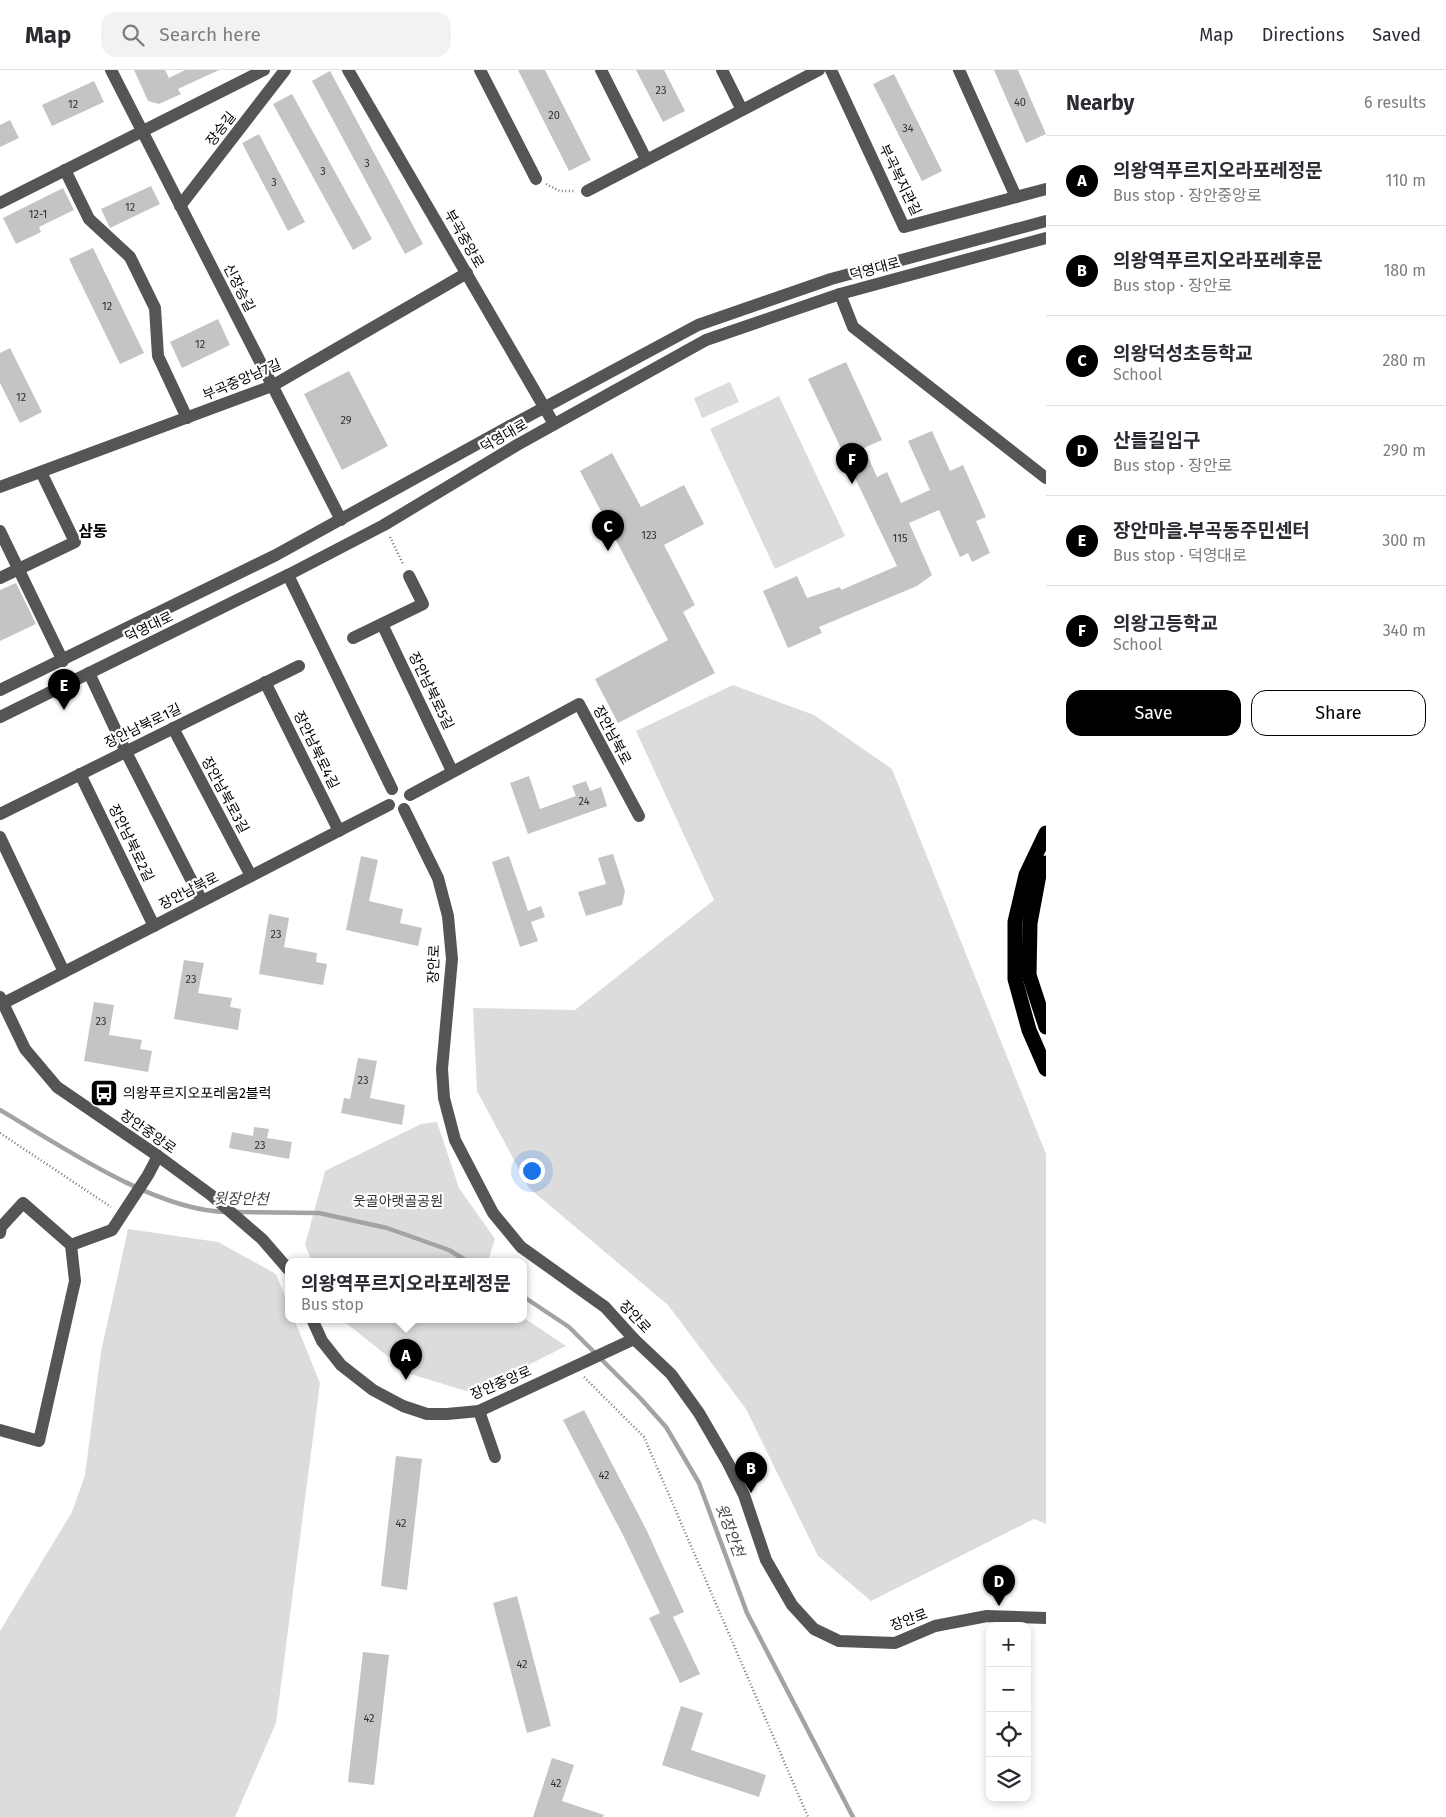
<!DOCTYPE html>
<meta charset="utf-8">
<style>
:root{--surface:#fff;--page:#f2f2f3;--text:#2b2b33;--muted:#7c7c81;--line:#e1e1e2;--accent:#000}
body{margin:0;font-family:"Fira Sans","Noto Sans KR",sans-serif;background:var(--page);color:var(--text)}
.controls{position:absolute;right:15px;bottom:15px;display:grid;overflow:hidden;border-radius:10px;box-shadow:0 2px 8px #0003}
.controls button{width:45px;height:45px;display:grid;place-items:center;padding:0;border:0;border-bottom:1px solid var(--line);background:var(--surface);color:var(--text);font:25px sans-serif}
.you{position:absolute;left:531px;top:1100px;width:18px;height:18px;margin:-12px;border:4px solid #fff;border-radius:50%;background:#1a73e8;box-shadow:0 0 0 8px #1a73e833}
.badge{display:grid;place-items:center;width:32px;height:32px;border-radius:50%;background:var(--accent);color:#fff;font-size:16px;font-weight:700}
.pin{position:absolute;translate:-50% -41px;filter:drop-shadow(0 1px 2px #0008)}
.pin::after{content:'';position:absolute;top:26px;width:18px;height:15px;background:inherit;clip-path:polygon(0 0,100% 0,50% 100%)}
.popup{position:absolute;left:285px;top:1188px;width:242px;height:65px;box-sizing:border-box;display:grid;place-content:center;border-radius:10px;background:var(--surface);filter:drop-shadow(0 1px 4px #0005);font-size:16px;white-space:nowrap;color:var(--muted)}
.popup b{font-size:19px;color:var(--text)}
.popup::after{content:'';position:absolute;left:50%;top:100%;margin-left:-10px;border:10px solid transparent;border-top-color:var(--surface)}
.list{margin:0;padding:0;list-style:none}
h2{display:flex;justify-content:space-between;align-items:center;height:65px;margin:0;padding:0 20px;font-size:21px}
h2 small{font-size:16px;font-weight:400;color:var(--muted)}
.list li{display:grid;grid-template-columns:32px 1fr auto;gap:15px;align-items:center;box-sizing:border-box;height:90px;padding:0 20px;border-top:1px solid var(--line)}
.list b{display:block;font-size:19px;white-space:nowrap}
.list p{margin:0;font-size:16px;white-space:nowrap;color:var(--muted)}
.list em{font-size:16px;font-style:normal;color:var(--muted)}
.actions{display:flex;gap:10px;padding:15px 20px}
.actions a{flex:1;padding:11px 0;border:1px solid var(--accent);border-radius:15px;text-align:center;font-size:18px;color:var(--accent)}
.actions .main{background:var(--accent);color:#fff}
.icon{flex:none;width:28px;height:28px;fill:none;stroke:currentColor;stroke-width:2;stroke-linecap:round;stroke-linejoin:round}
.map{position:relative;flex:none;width:1046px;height:1747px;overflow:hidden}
header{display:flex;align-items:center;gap:30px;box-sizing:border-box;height:70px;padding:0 25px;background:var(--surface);border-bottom:1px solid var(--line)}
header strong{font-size:24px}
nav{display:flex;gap:28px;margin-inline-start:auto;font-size:18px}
.search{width:350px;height:45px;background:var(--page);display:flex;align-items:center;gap:12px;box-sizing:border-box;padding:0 18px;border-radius:15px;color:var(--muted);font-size:19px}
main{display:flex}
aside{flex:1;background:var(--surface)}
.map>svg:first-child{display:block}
</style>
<header>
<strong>Map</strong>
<div class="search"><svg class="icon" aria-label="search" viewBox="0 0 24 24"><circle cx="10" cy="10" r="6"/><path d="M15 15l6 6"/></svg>Search here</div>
<nav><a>Map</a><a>Directions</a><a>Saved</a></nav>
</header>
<main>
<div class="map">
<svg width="1046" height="1747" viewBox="0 0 1046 1747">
<rect width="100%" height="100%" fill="#fff"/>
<g fill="#dcdcdc">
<path d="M730 312 739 332 702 348 694 328Z"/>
<path d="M779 326 845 466 775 499 710 359Z"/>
<path d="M733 615 814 645 892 699 1046 1084V1454L1034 1449 871 1531 818 1486 746 1339 668 1235 529 1118 477 1021 473 938 575 940 714 830 636 661Z"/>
<path d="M437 1052 459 1118 495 1169 488 1191H312L305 1175 325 1101 421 1054Z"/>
<path d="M128 1159 218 1172 276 1204 288 1234V1249H294L320 1313 276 1653 235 1747H0V1561L72 1442 85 1405 101 1282Z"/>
<path d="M524 1248 566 1276 473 1323 410 1304 341 1249Z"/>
</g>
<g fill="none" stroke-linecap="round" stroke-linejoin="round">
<g stroke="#a3a3a3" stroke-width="4.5">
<path d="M0 1040C61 1076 155 1141 227 1142"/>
<path d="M237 1142 319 1143 387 1158 449 1180 467 1191"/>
<path d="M524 1227 569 1257 641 1329 666 1357 699 1413 747 1543 853 1747"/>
</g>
</g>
<g fill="#c4c4c4">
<path d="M134 0H165L169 8 185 0H219L178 19 181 24 159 34 148 31Z"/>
<path d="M518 0H545L591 90 569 101Z"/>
<path d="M636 0H664L685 41 663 52Z"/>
<path d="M994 0H1018L1046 64 1026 73Z"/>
<path d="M330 1 423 174 405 184 312 11Z"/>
<path d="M894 4 942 101 922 111 873 14Z"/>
<path d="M94 11 104 32 52 56 42 35Z"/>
<path d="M292 24 372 169 353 180 273 34Z"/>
<path d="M10 50 19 68 0 77V55Z"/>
<path d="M259 64 305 152 288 161 242 73Z"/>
<path d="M151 116 160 134 110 158 109 156 101 139Z"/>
<path d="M63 118 74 140 39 157 41 162 16 174 3 148Z"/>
<path d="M93 178 144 283 120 294 69 189Z"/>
<path d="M218 249 230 275 182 298 170 272Z"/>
<path d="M10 278 42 342 20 353 0 313V283Z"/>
<path d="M846 292 882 370 864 378 877 407 887 402 901 433 930 420 908 371 932 361 950 401 963 395 986 447 976 451 990 483 972 492 968 483 960 487 939 440 909 453 932 505 917 516 819 557 822 563 788 578 763 521 797 506 807 528 840 517 841 520 897 496 808 309Z"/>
<path d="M349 301 388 376 342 400 304 324Z"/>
<path d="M612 383 641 437 684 415 704 454 664 475 695 535 683 542 715 603 618 653 595 609 668 570 580 401Z"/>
<path d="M16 513 36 554 0 571V520Z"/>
<path d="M529 706 540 739 576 726 572 716 586 711 590 721 601 717 607 736 528 764 510 713Z"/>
<path d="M613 784 625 821 622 835 586 846 578 822 606 814 598 788Z"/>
<path d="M361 786 378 790 369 831 403 839 400 853 422 858 418 876 346 860Z"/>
<path d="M509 786 528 841 541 836 545 847 531 852 538 871 520 877 492 792Z"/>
<path d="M269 844 289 848 284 877 317 883 316 892 327 894 323 915 259 904Z"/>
<path d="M184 890 204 893 198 923 232 928 230 937 241 939 238 960 174 949Z"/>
<path d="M94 932 114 935 109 965 142 970 140 979 152 981 148 1002 84 991Z"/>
<path d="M358 988 377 991 370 1028 405 1035 402 1055 341 1043 344 1028 350 1029Z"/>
<path d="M254 1057 269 1059 267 1068 292 1072 289 1089 229 1078 232 1062 253 1066Z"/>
<path d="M584 1340 646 1459 684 1542 673 1547 700 1604 680 1613 649 1548 660 1543 625 1469 563 1350Z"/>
<path d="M396 1386 422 1389 407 1520 381 1516Z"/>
<path d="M517 1526 551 1656 527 1663 493 1533Z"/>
<path d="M363 1582 389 1585 374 1715 348 1712Z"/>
<path d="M681 1636 703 1643 691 1680 766 1705 759 1727 662 1695Z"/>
<path d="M552 1688 574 1695 562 1731 604 1745 603 1747H533Z"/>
</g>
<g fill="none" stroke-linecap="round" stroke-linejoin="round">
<g stroke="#777" stroke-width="2.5" stroke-dasharray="1 2.5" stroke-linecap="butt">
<path d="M546 114 560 121H574"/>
<path d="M390 467 403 494"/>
<path d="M0 1063 111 1137"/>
<path d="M584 1307 644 1367 808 1747"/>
</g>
<g stroke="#555" stroke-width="12">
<path d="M111 0 341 450"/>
<path d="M348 0 554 354"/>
<path d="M480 0 536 109"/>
<path d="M601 0 646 89"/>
<path d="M722 0 742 40"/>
<path d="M831 0 904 157 1046 119"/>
<path d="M959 0 1016 127"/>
<path d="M65 100 89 149 130 187 155 238 158 286 187 348"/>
<path d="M587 121 819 0"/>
<path d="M0 133 264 0"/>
<path d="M180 136 285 0"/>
<path d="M840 224 853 257 1046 408"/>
<path d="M0 417 272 316 467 203"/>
<path d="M0 461 63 591"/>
<path d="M288 505 392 719"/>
<path d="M0 508 75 472 41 402"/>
<path d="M382 554 452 701"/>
<path d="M353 568 423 534 409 506"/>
<path d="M89 603 126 682 202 831"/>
<path d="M265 612 339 761"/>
<path d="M0 620 276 485 508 357 698 255 831 209 1046 151"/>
<path d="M0 647 288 505 384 455 517 375 706 270 840 224 1046 168"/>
<path d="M173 658 251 806"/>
<path d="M80 704 154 856"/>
<path d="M410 725 579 634 639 746"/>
<path d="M404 739 438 808 448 846 452 889 442 999 444 1028 455 1070 493 1143 521 1177 605 1237 634 1269 671 1304 699 1343 728 1393 744 1425 766 1490 792 1535 814 1559 839 1571 895 1573 935 1556 987 1546 1046 1548"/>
<path d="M0 744 299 596"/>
<path d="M0 767 64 902"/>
<path d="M0 927 25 979 57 1017 158 1086 211 1125 262 1169 288 1199"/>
<path d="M0 935 389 735"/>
<path d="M0 1163 1 1157 23 1133 71 1175 75 1211 39 1371 0 1360"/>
<path d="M71 1175 112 1160 148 1105 158 1086"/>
<path d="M312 1249 322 1271 341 1295 373 1320 403 1336 427 1344H447L479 1341 634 1269"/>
<path d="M479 1341 495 1387"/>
</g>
<g stroke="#000" stroke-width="15">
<path d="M1046 763 1026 805 1015 852V909L1029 960 1046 999"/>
<path d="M1046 793 1039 805 1030 853 1029 905 1046 957"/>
</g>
</g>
<defs>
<g id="bus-square" transform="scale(1.4375)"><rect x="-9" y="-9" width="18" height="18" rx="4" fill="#000" stroke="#fff"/><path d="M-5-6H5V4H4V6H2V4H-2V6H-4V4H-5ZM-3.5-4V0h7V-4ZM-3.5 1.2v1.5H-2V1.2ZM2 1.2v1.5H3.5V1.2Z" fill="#fff"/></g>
</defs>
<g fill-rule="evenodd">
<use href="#bus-square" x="104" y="1023"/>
</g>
<g text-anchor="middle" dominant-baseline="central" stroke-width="4.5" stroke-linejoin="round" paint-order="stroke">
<g font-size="11" fill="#313131">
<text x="661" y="20">23</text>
<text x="1020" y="32">40</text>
<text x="73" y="34">12</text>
<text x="554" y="45">20</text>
<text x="908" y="58">34</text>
<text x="367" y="93">3</text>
<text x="323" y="101">3</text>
<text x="274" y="112">3</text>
<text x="130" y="137">12</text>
<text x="38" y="144">12-1</text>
<text x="107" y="236">12</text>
<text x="200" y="274">12</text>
<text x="21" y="327">12</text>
<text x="346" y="350">29</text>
<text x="649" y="465">123</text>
<text x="900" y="468">115</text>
<text x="584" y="731">24</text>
<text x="276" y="864">23</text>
<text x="191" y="909">23</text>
<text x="101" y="951">23</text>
<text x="363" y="1010">23</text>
<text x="260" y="1075">23</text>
<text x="604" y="1405">42</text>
<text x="401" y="1453">42</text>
<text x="522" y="1594">42</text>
<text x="369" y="1648">42</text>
<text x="556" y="1713">42</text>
</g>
<g font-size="14" fill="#000" stroke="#fff">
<text transform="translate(221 59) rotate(-52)">장승길</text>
<text transform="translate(900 110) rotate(64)">부곡복지관길</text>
<text transform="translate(464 169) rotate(60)">부곡중앙로</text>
<text transform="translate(875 199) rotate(-15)">덕영대로</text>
<text transform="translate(239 218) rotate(63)">신장승길</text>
<text transform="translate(242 310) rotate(-23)">부곡중앙남7길</text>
<text transform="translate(504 366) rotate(-30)">덕영대로</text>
<text transform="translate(149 557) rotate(-26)">덕영대로</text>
<text transform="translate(431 621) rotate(64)">장안남북로5길</text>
<text transform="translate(143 656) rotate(-26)">장안남북로1길</text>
<text transform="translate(612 665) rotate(62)">장안남북로</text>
<text transform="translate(316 680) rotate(64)">장안남북로4길</text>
<text transform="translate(225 725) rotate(62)">장안남북로3길</text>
<text transform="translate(131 773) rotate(64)">장안남북로2길</text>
<text transform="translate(189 821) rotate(-27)">장안남북로</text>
<text transform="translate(434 894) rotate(-88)">장안로</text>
<text transform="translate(148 1062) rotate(35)">장안중앙로</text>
<text transform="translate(635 1247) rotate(47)">장안로</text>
<text transform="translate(501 1313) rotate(-23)">장안중앙로</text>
<text transform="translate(909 1550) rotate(-20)">장안로</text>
</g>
<g font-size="14" fill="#000" stroke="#fff" text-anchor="start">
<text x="123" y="1023">의왕푸르지오포레움2블럭</text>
</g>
<g font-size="14" fill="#333" stroke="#fff">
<text x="398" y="1131">웃골아랫골공원</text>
</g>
<g font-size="15" font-style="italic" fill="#444" stroke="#fff">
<text transform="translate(241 1129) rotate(1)">윗장안천</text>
<text transform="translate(730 1460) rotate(70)">윗장안천</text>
</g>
<g font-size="16" font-weight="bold" fill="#000" stroke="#fff">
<text x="93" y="461">삼동</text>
</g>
</g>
</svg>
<div class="controls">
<button>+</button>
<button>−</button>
<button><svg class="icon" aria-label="locate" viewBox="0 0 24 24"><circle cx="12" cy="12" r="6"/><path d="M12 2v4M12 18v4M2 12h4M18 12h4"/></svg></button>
<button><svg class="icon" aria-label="layers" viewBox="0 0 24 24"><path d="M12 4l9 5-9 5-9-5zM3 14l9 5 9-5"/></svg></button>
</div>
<div class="you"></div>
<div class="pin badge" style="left:406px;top:1310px">A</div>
<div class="popup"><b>의왕역푸르지오라포레정문</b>Bus stop</div>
<div class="pin badge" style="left:751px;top:1423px">B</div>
<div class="pin badge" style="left:608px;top:481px">C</div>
<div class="pin badge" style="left:999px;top:1536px">D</div>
<div class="pin badge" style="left:64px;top:640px">E</div>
<div class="pin badge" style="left:852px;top:414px">F</div>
</div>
<aside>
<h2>Nearby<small>6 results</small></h2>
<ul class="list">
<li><span class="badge">A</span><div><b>의왕역푸르지오라포레정문</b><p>Bus stop · 장안중앙로</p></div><em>110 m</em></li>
<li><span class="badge">B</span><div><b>의왕역푸르지오라포레후문</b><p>Bus stop · 장안로</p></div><em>180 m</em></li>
<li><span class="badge">C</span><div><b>의왕덕성초등학교</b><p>School</p></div><em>280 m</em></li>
<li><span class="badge">D</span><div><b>산들길입구</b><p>Bus stop · 장안로</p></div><em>290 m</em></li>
<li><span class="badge">E</span><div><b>장안마을.부곡동주민센터</b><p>Bus stop · 덕영대로</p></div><em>300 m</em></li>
<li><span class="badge">F</span><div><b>의왕고등학교</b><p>School</p></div><em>340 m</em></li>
</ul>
<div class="actions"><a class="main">Save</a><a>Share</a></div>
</aside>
</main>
